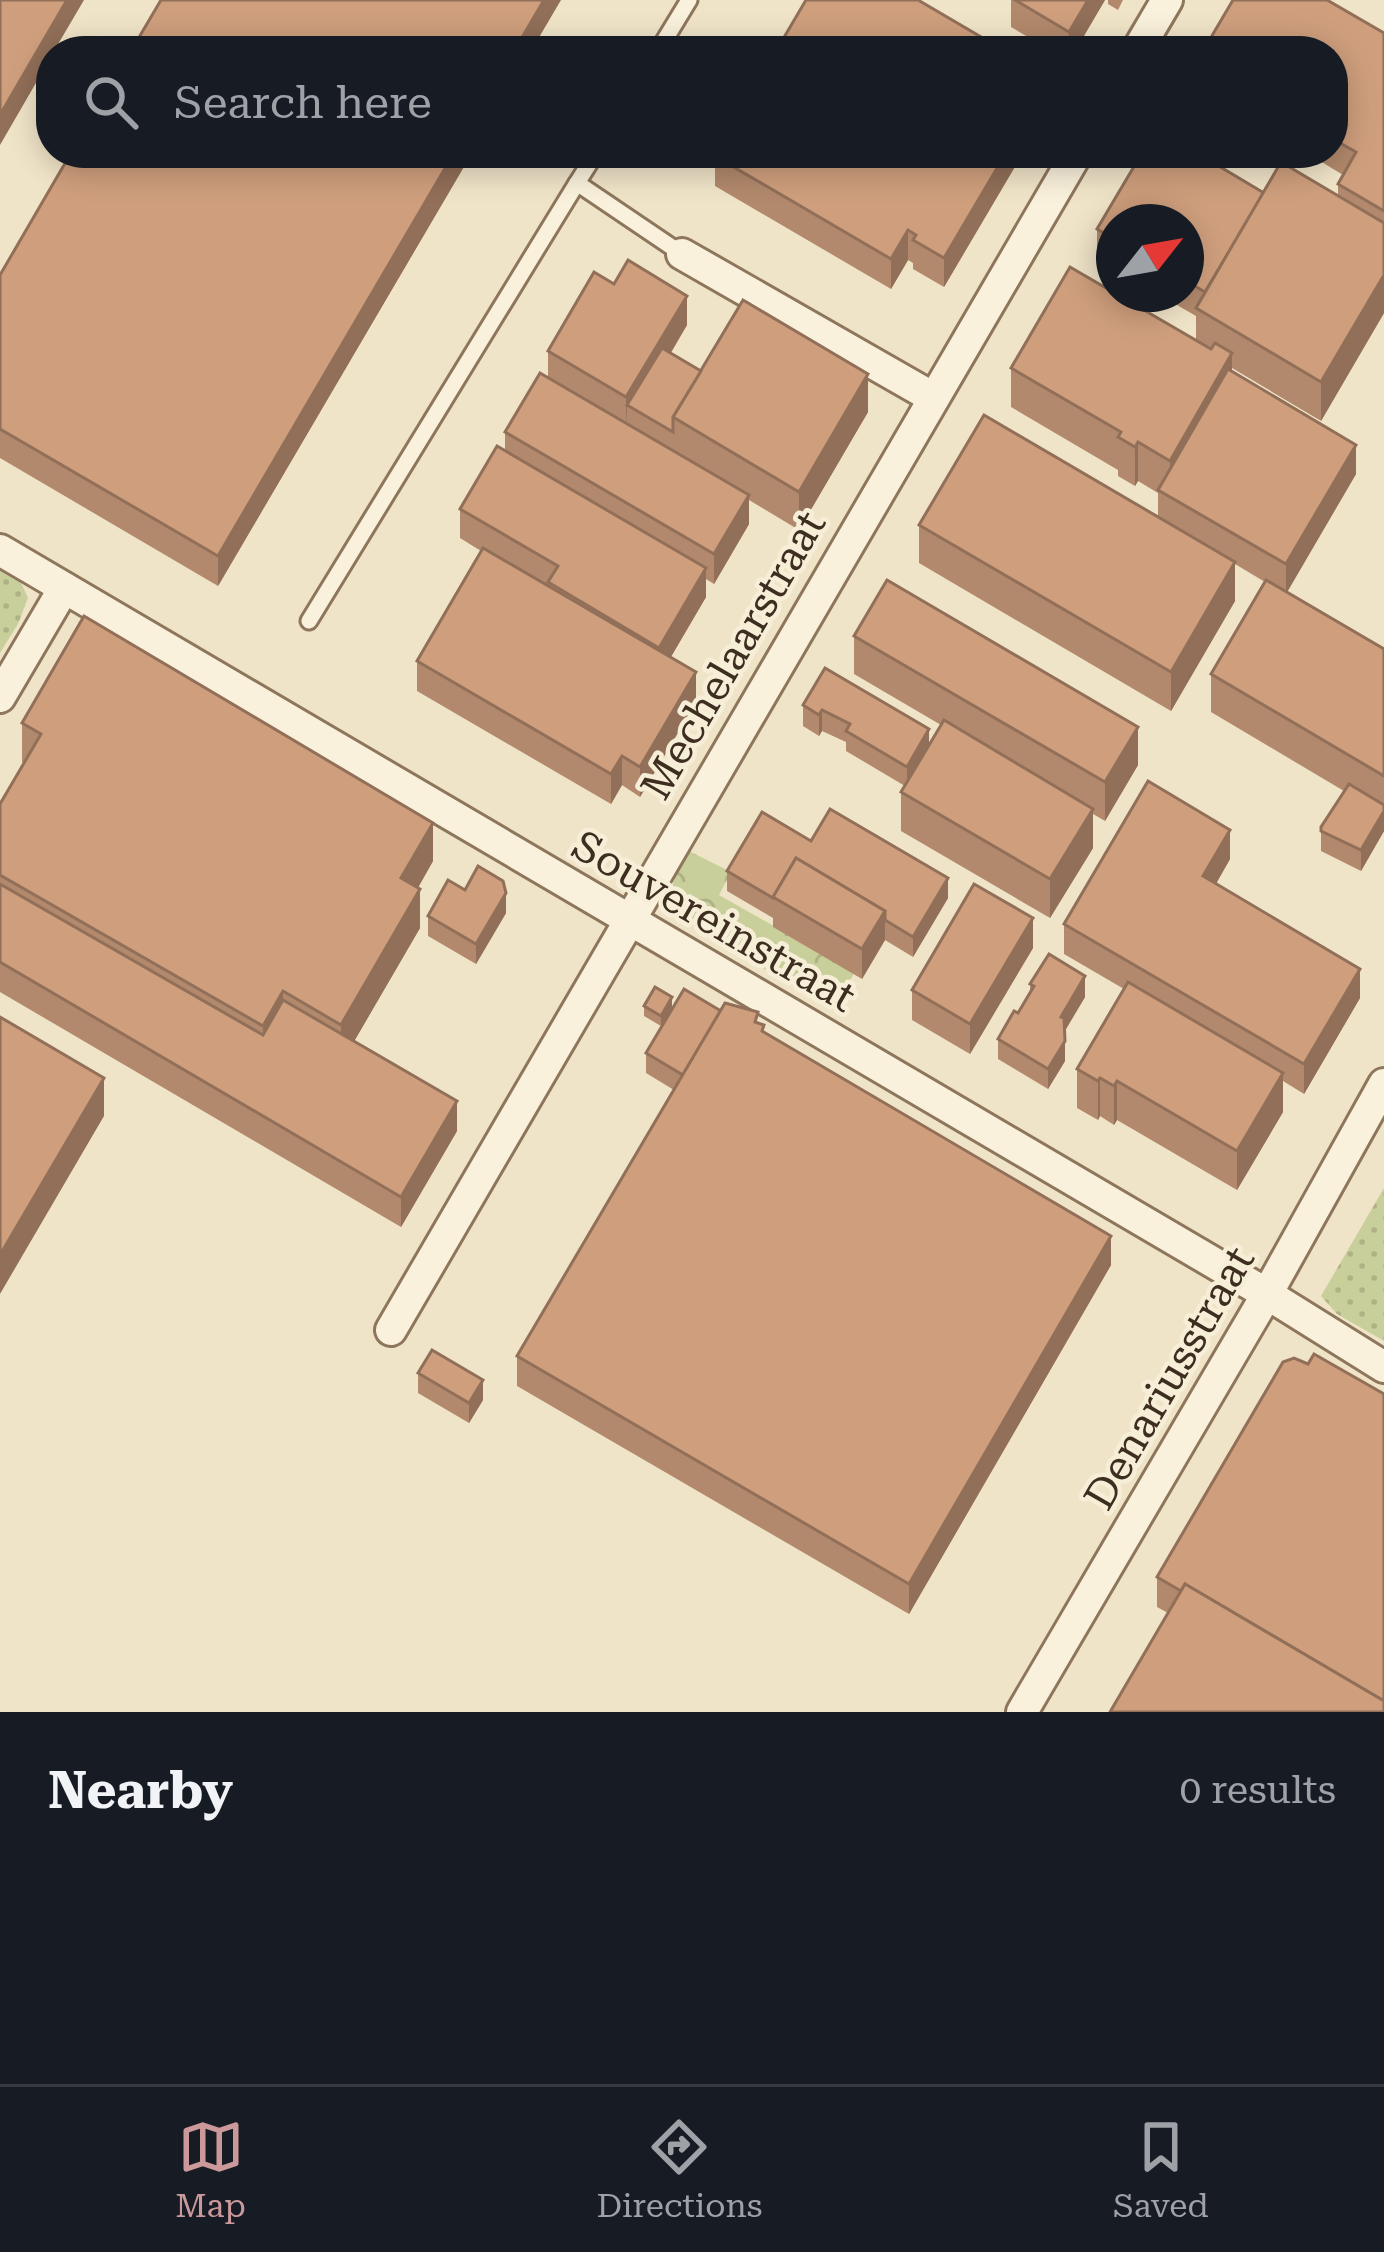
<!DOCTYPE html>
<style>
:root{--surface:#171b24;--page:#242831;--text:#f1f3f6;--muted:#9ea1a6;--line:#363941;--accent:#cc999b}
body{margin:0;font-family:"Roboto Serif",serif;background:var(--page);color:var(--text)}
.compass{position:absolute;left:1096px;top:204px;width:108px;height:108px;border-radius:50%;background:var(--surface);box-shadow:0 6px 30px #0003;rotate:59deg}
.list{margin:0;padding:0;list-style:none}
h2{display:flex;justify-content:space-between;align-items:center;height:156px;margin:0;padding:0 48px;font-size:51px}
h2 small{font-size:39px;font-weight:400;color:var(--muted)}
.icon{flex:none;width:66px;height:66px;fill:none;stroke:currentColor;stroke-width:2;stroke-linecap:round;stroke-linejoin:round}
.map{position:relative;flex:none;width:1384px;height:1712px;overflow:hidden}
.search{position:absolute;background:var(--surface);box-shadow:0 6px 30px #0003;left:36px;right:36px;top:36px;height:132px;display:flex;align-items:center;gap:30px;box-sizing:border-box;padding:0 42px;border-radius:48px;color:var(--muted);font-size:45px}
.sheet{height:372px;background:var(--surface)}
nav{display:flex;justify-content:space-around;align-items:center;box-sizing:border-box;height:168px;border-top:3px solid var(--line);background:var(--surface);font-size:33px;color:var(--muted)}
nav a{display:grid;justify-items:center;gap:6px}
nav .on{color:var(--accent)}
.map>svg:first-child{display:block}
</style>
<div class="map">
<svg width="1384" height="1712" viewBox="0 0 1384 1712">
<defs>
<pattern id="green-dots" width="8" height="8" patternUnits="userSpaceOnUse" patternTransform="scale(3)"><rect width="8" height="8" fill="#c9cf9b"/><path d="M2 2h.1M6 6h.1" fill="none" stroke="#aeb285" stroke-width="1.8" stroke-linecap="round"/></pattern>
<pattern id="forest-crowns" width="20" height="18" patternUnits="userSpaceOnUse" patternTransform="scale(3)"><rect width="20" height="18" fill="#c9cf9b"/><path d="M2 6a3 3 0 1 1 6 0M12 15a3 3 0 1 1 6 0" fill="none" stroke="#aeb285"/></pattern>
</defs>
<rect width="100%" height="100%" fill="#f0e4c8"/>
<g fill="url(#green-dots)">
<path d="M0 564 19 578 28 598 18 624 0 653Z"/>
<path d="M1384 1188V1341L1337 1314 1321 1296Z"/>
</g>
<path fill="url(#forest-crowns)" d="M689 851 731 872 719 895 855 972 833 1010 673 914C666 888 677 873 689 851Z"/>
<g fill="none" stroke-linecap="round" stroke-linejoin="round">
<g stroke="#8d765c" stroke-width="21">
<g id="lane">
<path d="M658 51 689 0"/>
<path d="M596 153 577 183 682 254"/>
<path d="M309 621 577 183"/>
</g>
</g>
<g stroke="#8d765c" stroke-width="36">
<g id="street">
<path d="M1137 51 1167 0"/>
<path d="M682 254 932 397"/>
<path d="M0 550 1267 1294 1384 1367"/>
<path d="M0 697 64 588"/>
<path d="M391 1330 1077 153"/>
<path d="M1022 1712 1267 1294 1384 1084"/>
</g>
</g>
<use href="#lane" stroke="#faf1dc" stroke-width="15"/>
<use href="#street" stroke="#faf1dc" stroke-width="30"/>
</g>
<g fill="#b2896c">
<path d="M1011 0H1105L1075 51H1052L1011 27Z"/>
<path d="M1108 0H1123L1118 10 1108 4Z"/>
<path d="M1233 0H1327L1384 33V313L1321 421 1232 368V372L1356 445V474L1287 592 1384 649V831L1361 871 1321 851V827L1344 791 1211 712V674L1265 582 1235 564V601L1171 711 919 563V525L984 415 1158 517V493L1138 481 1135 486 1118 476V470L1011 407V368L1070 267 1196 340V316L1158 294H1186V222H1114V269L1097 259V229L1142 153H1197L1264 193 1281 162 1338 196V184L1343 175 1307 153H1333V51H1203Z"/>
<path d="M472 153 218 586 0 458V275Z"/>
<path d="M717 153H1023L944 287 913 269V263L908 260 891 289 715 186V156Z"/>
<path d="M687 325 671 353 701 371 868 412 799 530 749 500V524L714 584 706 579V597L671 657 696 702 640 797 622 785 611 804 417 691V661L481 551 460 538V509L505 450V432L548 377V351Z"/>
<path d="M854 636 1138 765 1105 821 1093 814V848L1050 918 901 831V792L905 786 846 751V742L822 731 819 736 803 726V705L929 745 941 725 854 674Z"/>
<path d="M22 723 433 861 418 888 420 928 354 1041 457 1131 401 1227 0 992V804L24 763 22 762Z"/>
<path d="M811 841 948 898 913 957 885 940 862 979 773 927V918L727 891V871Z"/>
<path d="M1230 859 1216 884 1360 998 1304 1094 1283 1081V1112L1237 1190 1117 1120 1114 1125 1100 1116 1098 1120 1077 1108V1069L1124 989 1064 954V924Z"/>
<path d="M465 890 506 913 476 964 428 936V916Z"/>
<path d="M1033 948 970 1054 912 1020V990Z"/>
<path d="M1030 984 1085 997 1065 1031V1061L1048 1089 998 1059V1039L1018 1013 1030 992Z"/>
<path d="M644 1006 672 1007 661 1026 644 1016Z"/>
<path d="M758 1023 764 1032 1111 1265 909 1614 517 1386V1356L674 1090 646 1073V1053Z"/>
<path d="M418 1373 483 1400 469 1423 418 1393Z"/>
<path d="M1384 1394 1168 1613 1157 1607V1577Z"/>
</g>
<g fill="#916f58">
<path d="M67 0H84L54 51H51V57L0 145V115Z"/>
<path d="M544 0H561L531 51H514Z"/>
<path d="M1088 0H1105L1075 51H1069V32Z"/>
<path d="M454 153H472L218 586V556Z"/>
<path d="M1006 153H1023L944 287V258Z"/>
<path d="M908 230V260L891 289V259Z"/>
<path d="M1384 275V313L1321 421V382Z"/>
<path d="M687 296V325L636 410 627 405 626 427V397Z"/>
<path d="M1232 353V391L1170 499V461Z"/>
<path d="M868 374V412L799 530V492Z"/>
<path d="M1138 442V481L1135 486V447Z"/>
<path d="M1356 445V474L1286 594V564Z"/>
<path d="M749 495V524L714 584V554Z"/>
<path d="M1235 562V601L1171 711V672Z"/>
<path d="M706 568V597L659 677V648Z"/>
<path d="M696 672V702L640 797V767Z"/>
<path d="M822 710V731L819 736V715Z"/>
<path d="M1138 727V765L1105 821V782Z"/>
<path d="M929 729V749L907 787V767Z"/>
<path d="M622 756V785L611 804V774Z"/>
<path d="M1093 809V848L1050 918V879Z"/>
<path d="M1384 811V831L1361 871V850Z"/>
<path d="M433 823V861L401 917V878Z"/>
<path d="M1230 830V859L1203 906V876Z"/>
<path d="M948 878V898L913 957V937Z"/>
<path d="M420 889V928L341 1064V1025Z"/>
<path d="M506 893V913L476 964V944Z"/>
<path d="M885 911V940L862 979V949Z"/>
<path d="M1033 918V948L970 1054V1024Z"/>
<path d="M1360 969V998L1304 1094V1064Z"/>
<path d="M1085 976V997L1061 1037V1017Z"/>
<path d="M283 991V1030L263 1064V1026Z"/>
<path d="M672 997V1007L661 1026V1016Z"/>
<path d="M1065 1041V1061L1048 1089V1069Z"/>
<path d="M1283 1073V1112L1237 1190V1151Z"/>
<path d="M104 1078V1116L0 1294V1255Z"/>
<path d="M1100 1078V1116L1098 1120V1081Z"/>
<path d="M1117 1081V1120L1114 1125V1086Z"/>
<path d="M457 1101V1131L401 1227V1197Z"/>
<path d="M1111 1236V1265L909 1614V1584Z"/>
<path d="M483 1380V1400L469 1423V1403Z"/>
</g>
<g fill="#cf9f7d" stroke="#916f58" stroke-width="3">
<path d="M0 0H67L0 115Z"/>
<path d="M161 0H544L514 51H131Z"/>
<path d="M806 0H918L1005 51H776Z"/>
<path d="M1015 0H1088L1069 32Z"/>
<path d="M1233 0H1327L1384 33V211L1338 184 1356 152 1333 139V51H1203Z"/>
<path d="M71 153H454L218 556 0 429V275Z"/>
<path d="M717 153H1006L944 258 913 240 916 235 908 230 891 259 715 156Z"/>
<path d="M1142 153H1197L1264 193 1205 292 1186 281V222H1114V239L1097 229Z"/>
<path d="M1281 162 1384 223V275L1321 382 1196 308Z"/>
<path d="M628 260 687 296 626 397 548 351 594 272 614 284Z"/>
<path d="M1070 267 1211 349 1215 343 1232 353 1170 461 1138 442 1135 447 1118 437 1121 432 1011 368Z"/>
<path d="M743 300 868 374 799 492 673 417Z"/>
<path d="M662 348 701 371 673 417V432L627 405Z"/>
<path d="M1228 369 1356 445 1286 564 1158 490Z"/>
<path d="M540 373 749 495 714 554 505 432Z"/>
<path d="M984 415 1235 562 1171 672 919 525Z"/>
<path d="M497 446 706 568 659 648 548 582 558 566 460 509Z"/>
<path d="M483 548 696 672 640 767 622 756 611 774 417 661Z"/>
<path d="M887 580 1138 727 1105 782 854 636Z"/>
<path d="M1266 580 1384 649V776L1211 674Z"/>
<path d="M84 616 433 823 401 878 420 889 341 1025 283 991 263 1026 0 875V804L41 734 22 723Z"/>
<path d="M825 668 929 729 907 767 846 731 850 724 822 710 819 715 803 705Z"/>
<path d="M944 720 1093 809 1050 879 901 792Z"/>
<path d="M1148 781 1230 830 1203 876 1360 969 1304 1064 1064 924Z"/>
<path d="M1349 784 1384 805V811L1361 850 1321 831V827Z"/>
<path d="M830 809 948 878 913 937 885 920V911L796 858 773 898 727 871 762 812 811 841Z"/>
<path d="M796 858 885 911 862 949 773 897Z"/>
<path d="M478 866 503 881 506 893 476 944 428 916 448 880 465 890Z"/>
<path d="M0 884 263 1035 283 1000 457 1101 401 1197 0 962Z"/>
<path d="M974 884 1033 918 970 1024 912 990Z"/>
<path d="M1049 954 1085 976 1061 1017 1064 1018 1065 1041 1048 1069 998 1039 1014 1011 1018 1013 1034 986 1030 984Z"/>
<path d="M1128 982 1283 1073 1237 1151 1117 1081 1114 1086 1100 1078 1098 1081 1077 1069Z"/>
<path d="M655 987 672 997 661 1016 644 1006Z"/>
<path d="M684 989 721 1011 683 1075 646 1053Z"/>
<path d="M725 1003 758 1012 755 1022 764 1025 762 1031 1111 1236 909 1584 517 1356Z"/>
<path d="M0 1017 104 1078 0 1255Z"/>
<path d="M432 1350 483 1380 469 1403 418 1373Z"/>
<path d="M1314 1354 1384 1394V1701L1185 1584 1181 1591 1157 1577 1283 1362 1294 1358 1308 1364Z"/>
<path d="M1185 1584 1384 1701V1712H1110Z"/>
</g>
<g text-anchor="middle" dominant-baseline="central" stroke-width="9" stroke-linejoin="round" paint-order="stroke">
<g font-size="42" fill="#3d2e20" stroke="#f7eed8">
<text transform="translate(733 655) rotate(-60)">Mechelaarstraat</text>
<text transform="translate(714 921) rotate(30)">Souvereinstraat</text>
<text transform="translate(1169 1378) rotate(-60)">Denariusstraat</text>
</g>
</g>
</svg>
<svg class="compass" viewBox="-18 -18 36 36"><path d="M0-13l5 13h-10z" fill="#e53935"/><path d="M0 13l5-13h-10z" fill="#9ea1a6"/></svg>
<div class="search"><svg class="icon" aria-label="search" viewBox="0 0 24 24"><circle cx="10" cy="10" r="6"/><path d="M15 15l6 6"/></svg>Search here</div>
</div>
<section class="sheet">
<h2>Nearby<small>0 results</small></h2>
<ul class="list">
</ul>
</section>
<nav>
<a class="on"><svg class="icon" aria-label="map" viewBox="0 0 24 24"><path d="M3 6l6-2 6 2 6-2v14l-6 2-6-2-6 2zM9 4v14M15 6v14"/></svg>Map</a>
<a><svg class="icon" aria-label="directions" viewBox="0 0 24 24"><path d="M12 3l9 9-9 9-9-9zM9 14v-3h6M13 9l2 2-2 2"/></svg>Directions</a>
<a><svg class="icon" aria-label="saved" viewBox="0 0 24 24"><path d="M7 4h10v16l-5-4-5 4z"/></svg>Saved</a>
</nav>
